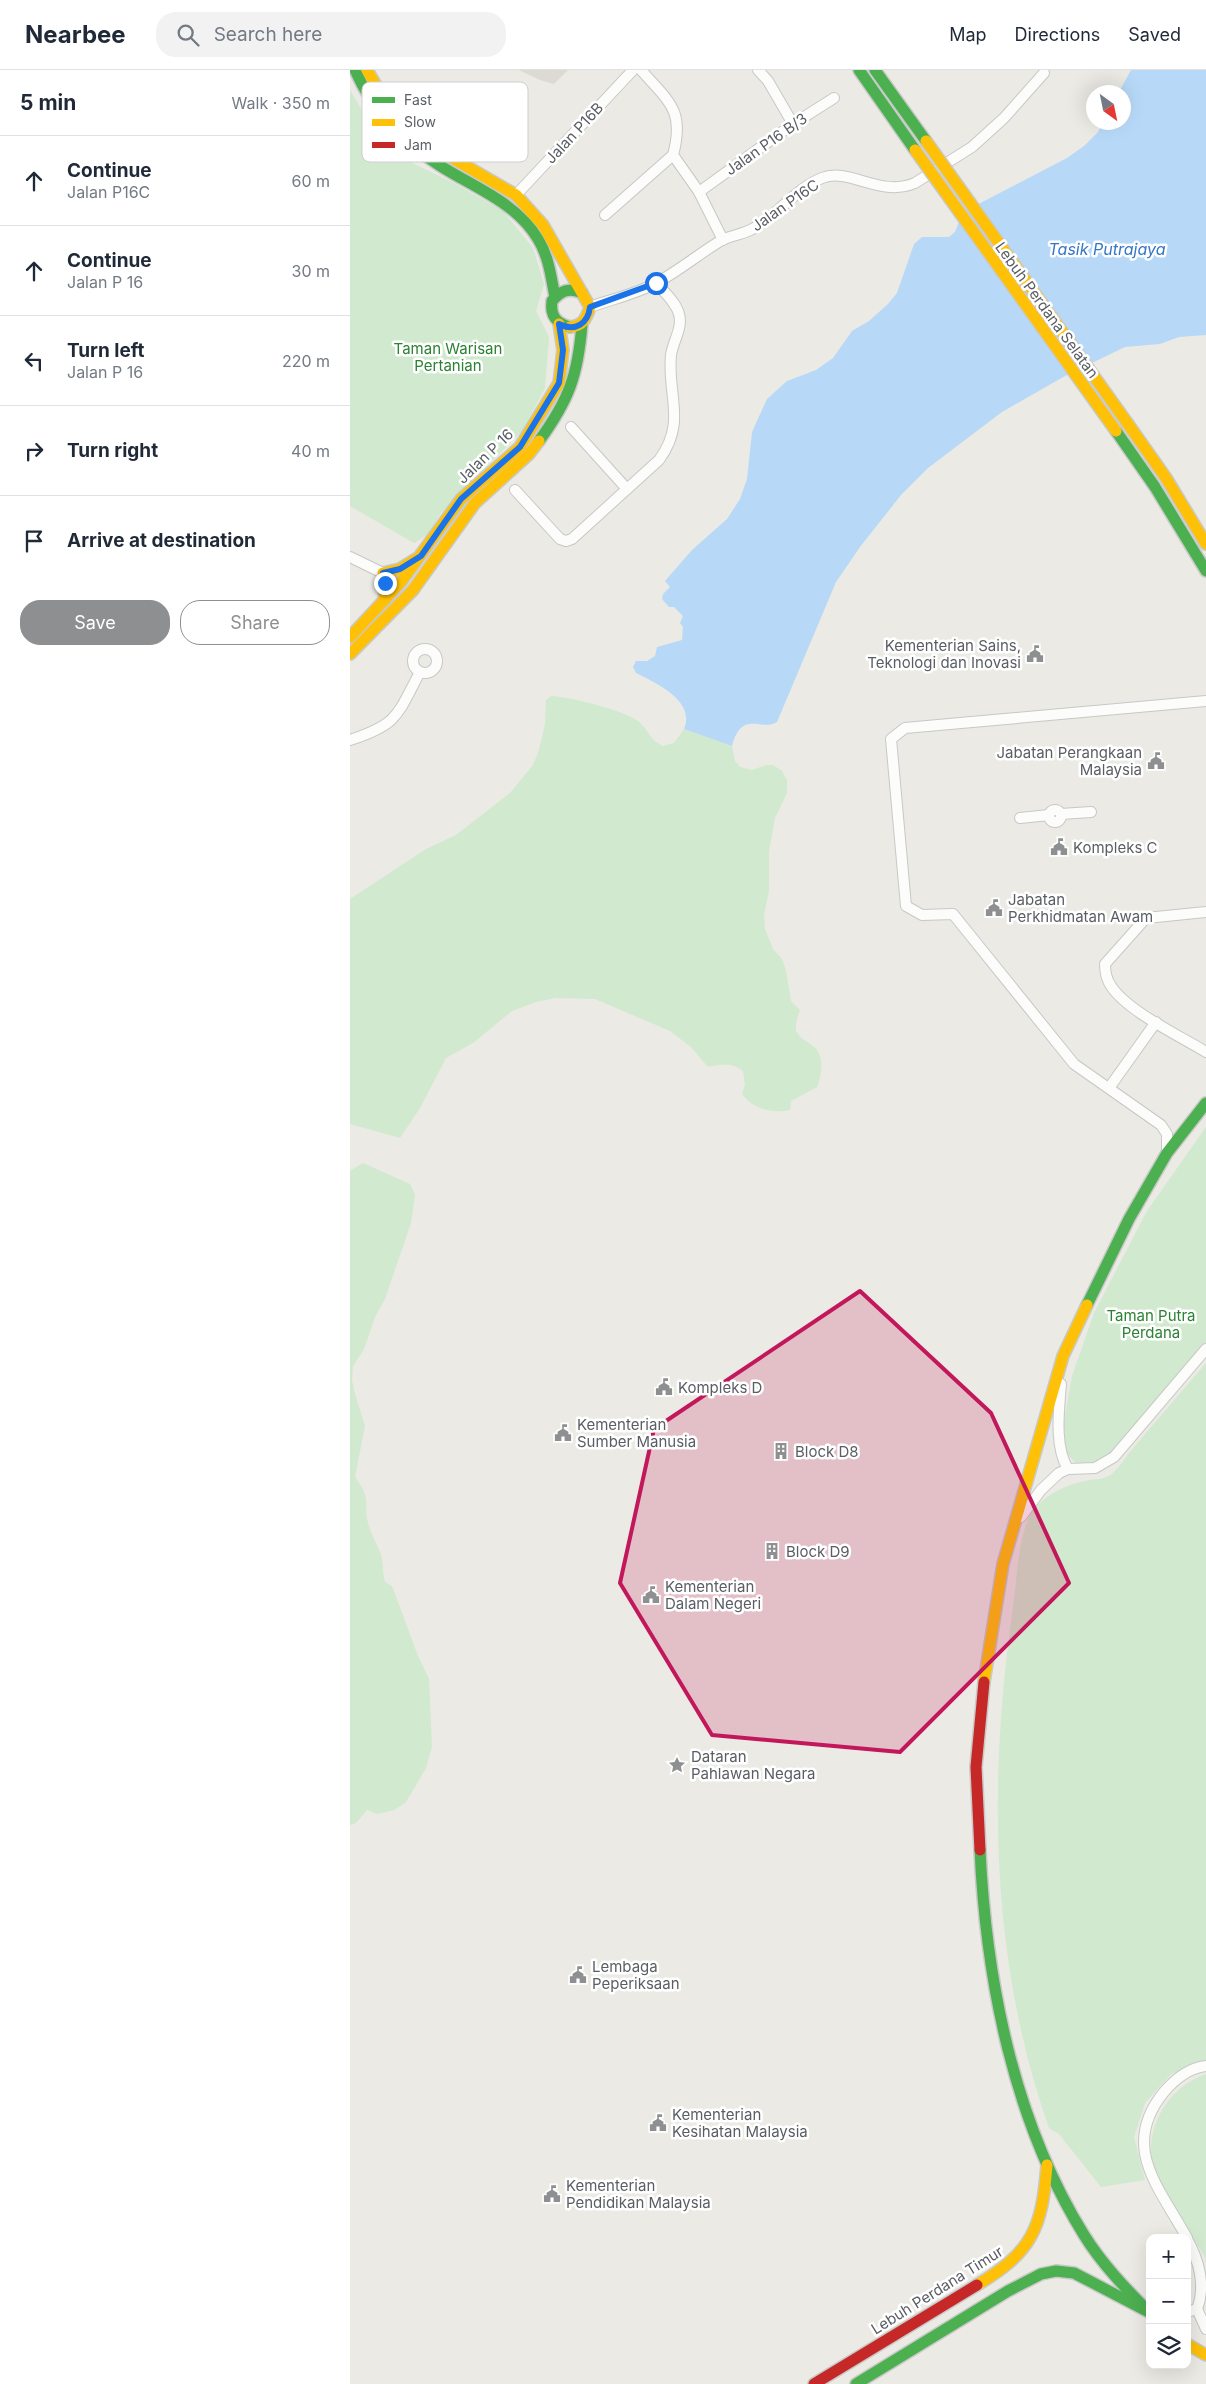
<!DOCTYPE html>
<meta charset="utf-8">
<style>
:root{--surface:#fff;--page:#f2f2f3;--text:#1f2937;--muted:#747a83;--line:#e0e1e3;--accent:#8d8f91}
body{margin:0;font-family:Inter,sans-serif;background:var(--page);color:var(--text)}
.controls{position:absolute;right:15px;bottom:15px;display:grid;overflow:hidden;border-radius:10px;box-shadow:0 5px 20px #0002}
.controls button{width:45px;height:45px;display:grid;place-items:center;padding:0;border:0;border-bottom:1px solid var(--line);background:var(--surface);color:var(--text);font:25px sans-serif}
.compass{position:absolute;left:736px;top:15px;width:45px;height:45px;border-radius:50%;background:var(--surface);box-shadow:0 5px 20px #0002;rotate:147deg}
.stop{position:absolute;width:15px;height:15px;margin:-11px;border:4px solid #1a73e8;border-radius:50%;background:#fff}
.stop.end{background:#1a73e8;border-color:#fff;box-shadow:0 1px 5px #0008}
.list{margin:0;padding:0;list-style:none}
h2{display:flex;justify-content:space-between;align-items:center;height:65px;margin:0;padding:0 20px;font-size:21px}
h2 small{font-size:16px;font-weight:400;color:var(--muted)}
.list li{display:grid;grid-template-columns:32px 1fr auto;gap:15px;align-items:center;box-sizing:border-box;height:90px;padding:0 20px;border-top:1px solid var(--line)}
.list b{display:block;font-size:19px;white-space:nowrap}
.list p{margin:0;font-size:16px;white-space:nowrap;color:var(--muted)}
.list em{font-size:16px;font-style:normal;color:var(--muted)}
.actions{display:flex;gap:10px;padding:15px 20px}
.actions a{flex:1;padding:11px 0;border:1px solid var(--accent);border-radius:20px;text-align:center;font-size:18px;color:var(--accent)}
.actions .main{background:var(--accent);color:#fff}
.icon{flex:none;width:28px;height:28px;fill:none;stroke:currentColor;stroke-width:2;stroke-linecap:round;stroke-linejoin:round}
.map{position:relative;flex:none;width:856px;height:2314px;overflow:hidden}
header{display:flex;align-items:center;gap:30px;box-sizing:border-box;height:70px;padding:0 25px;background:var(--surface);border-bottom:1px solid var(--line)}
header strong{font-size:24px}
nav{display:flex;gap:28px;margin-inline-start:auto;font-size:18px}
.search{width:350px;height:45px;background:var(--page);display:flex;align-items:center;gap:12px;box-sizing:border-box;padding:0 18px;border-radius:20px;color:var(--muted);font-size:19px}
main{display:flex}
aside{flex:1;background:var(--surface)}
.map>svg:first-child{display:block}
</style>
<header>
<strong>Nearbee</strong>
<div class="search"><svg class="icon" aria-label="search" viewBox="0 0 24 24"><circle cx="10" cy="10" r="6"/><path d="M15 15l6 6"/></svg>Search here</div>
<nav><a>Map</a><a>Directions</a><a>Saved</a></nav>
</header>
<main>
<aside>
<h2>5 min<small>Walk · 350 m</small></h2>
<ul class="list">
<li><svg class="icon" aria-label="ahead" viewBox="0 0 24 24"><path d="M12 20V5M6 11l6-6 6 6"/></svg><div><b>Continue</b><p>Jalan P16C</p></div><em>60 m</em></li>
<li><svg class="icon" aria-label="ahead" viewBox="0 0 24 24"><path d="M12 20V5M6 11l6-6 6 6"/></svg><div><b>Continue</b><p>Jalan P 16</p></div><em>30 m</em></li>
<li><svg class="icon" aria-label="left" viewBox="0 0 24 24"><path d="M17 20v-9H6M10 6l-5 5 5 5"/></svg><div><b>Turn left</b><p>Jalan P 16</p></div><em>220 m</em></li>
<li><svg class="icon" aria-label="right" viewBox="0 0 24 24"><path d="M7 20v-9h11M14 6l5 5-5 5"/></svg><div><b>Turn right</b></div><em>40 m</em></li>
<li><svg class="icon" aria-label="arrive" viewBox="0 0 24 24"><path d="M6 21V4h12l-3 4 3 4H6"/></svg><div><b>Arrive at destination</b></div></li>
</ul>
<div class="actions"><a class="main">Save</a><a>Share</a></div>
</aside>
<div class="map">
<svg width="856" height="2314" viewBox="0 0 856 2314">
<rect width="100%" height="100%" fill="#ebeae4"/>
<path fill="#dcdad2" d="M169 0H218L204 14 190 10Z"/>
<g fill="#d1e9ce">
<path d="M0 20 35 80 104 113 153 141 183 178 194 214 186 241 199 267 195 318 172 361 90 444 80 463 64 473 0 436Z"/>
<path d="M201 626C221 627 272 640 288 651 298 659 300 671 313 676L324 673 334 659 382 676 385 691 390 697 402 700 416 695H423L432 701 437 710V723L425 748 419 781V821L414 845 415 859 423 879 432 889 436 901 441 931 450 940C448 946 445 953 446 960 448 968 457 971 463 976 475 986 472 1004 467 1017L441 1031 440 1040C423 1044 403 1039 392 1024L395 1015 393 1001C381 992 372 994 358 997L341 977 320 961 245 929 205 928 186 932 162 941 123 973 96 988 70 1038 50 1068 0 1054V829L76 779 106 765 160 723 183 695 189 680 195 654 196 630Z"/>
<path d="M856 1057V1274L786 1362 748 1394 726 1393 717 1384 713 1357 722 1306 744 1243 797 1141Z"/>
<path d="M13 1093 60 1114 65 1125 61 1153 35 1229 25 1247 14 1279 3 1296 2 1310 5 1324 15 1356 5 1407C22 1430 13 1430 18 1453 21 1464 26 1472 30 1482 34 1491 32 1502 35 1512L42 1516 68 1586 79 1609 82 1677 76 1698 56 1732 44 1740 27 1744 17 1740 6 1753 0 1755V1101Z"/>
<path d="M856 1293V1993L821 2004 795 2033 784 2067 795 2110 751 2117 709 2064 699 2058C640 1890 638 1712 663 1537 667 1510 668 1462 683 1440 696 1424 720 1413 740 1410 745 1409 752 1409 757 1407 765 1404 774 1389 780 1382 805 1352 831 1322 856 1293Z"/>
<path d="M856 2004V2194L855 2187C842 2166 829 2145 816 2125 812 2118 805 2110 803 2102 793 2060 816 2018 856 2004Z"/>
</g>
<path fill="#b7d9f7" d="M781 0H856V265L829 267 810 274 775 277 715 306 652 342 578 398 551 425 510 477 486 512 427 652C411 662 392 639 382 676L334 659C346 631 306 613 286 603L283 597 286 591H297L305 586 307 577 332 570 333 557 330 553 333 546 324 537H319L312 529 313 524 320 517 315 511 342 480 377 449 390 429 397 409 402 362 417 329 437 311 466 300 483 288 502 261 519 251 538 234 547 223 564 174 572 167H599L605 162 613 142 717 88 734 76 748 62 753 53 774 52V22H769Z"/>
<g fill="none" stroke-linecap="round" stroke-linejoin="round">
<g stroke="#c7c8c7" stroke-width="12">
<g id="street">
<path d="M291 0C319 32 335 40 323 85L349 122 373 170"/>
<path d="M408 0 418 11 443 54"/>
<path d="M349 122 443 54 484 28"/>
<path d="M166 125 283 0"/>
<path d="M255 145 323 85"/>
<path d="M240 237C262 229 287 224 308 212 330 200 350 183 372 170 382 165 395 164 404 158 429 144 445 119 472 108 500 97 529 128 565 113L622 77 654 48 694 3"/>
<path d="M221 357 277 419"/>
<path d="M165 420 210 469 216 471 222 469 309 390C337 352 317 326 321 285 323 271 333 258 329 244 326 232 314 222 306 213"/>
<path d="M0 487 37 505"/>
<circle cx="75" cy="591" r="12"/>
<path d="M0 670C49 654 47 645 70 602"/>
<circle cx="705" cy="746" r="6"/>
<path d="M711 744 741 742"/>
<path d="M670 748 699 745"/>
<path d="M856 842 796 848 755 894C755 903 756 909 761 916 777 941 830 966 856 982"/>
<path d="M759 1018 806 952"/>
<path d="M817 1082V1064L811 1055 724 994 603 844 572 845 556 836 541 669 555 658 856 631"/>
<path d="M711 1314C709 1340 704 1376 718 1399"/>
<path d="M671 1447 691 1420 709 1403 718 1399 745 1398 764 1387 856 1279"/>
<path d="M837 2168C810 2118 769 2077 814 2022 825 2009 839 1998 856 1996"/>
<path d="M837 2169C849 2190 856 2216 847 2239L837 2242"/>
<path d="M847 2239 856 2259"/>
</g>
</g>
<g stroke="#c8c9c8" stroke-width="14">
<g id="fast">
<path d="M5 0C23 41 51 71 89 95 123 117 166 132 188 169 199 187 201 207 205 227"/>
<path d="M509 0 565 80"/>
<path d="M525 0 576 71"/>
<path d="M220 257C206 253 200 246 202 231 211 221 218 217 232 223"/>
<path d="M766 361 805 417 856 501"/>
<path d="M189 371C219 330 228 305 232 254"/>
<path d="M737 1235 779 1149 817 1083 856 1033"/>
<path d="M630 1780C636 1911 664 2052 734 2165 752 2194 776 2219 800 2243"/>
<path d="M506 2314 658 2221 691 2204 706 2201 724 2203 797 2241"/>
</g>
</g>
<g stroke="#c8c9c8" stroke-width="14">
<g id="slow">
<path d="M17 0 38 36 73 71 166 125 193 155 240 237C236 249 233 256 220 257"/>
<path d="M778 354 816 408 856 474"/>
<path d="M35 530 33 503 50 499 66 489"/>
<path d="M0 567 51 512 111 429 170 377 209 313 213 280 209 254"/>
<path d="M0 584 63 520 125 433 179 384 189 371"/>
<path d="M634 1612 653 1494 713 1286 737 1235"/>
<path d="M627 2215C682 2182 692 2159 697 2095"/>
<path d="M837 2274 856 2285"/>
</g>
</g>
<g stroke="#c8c9c8" stroke-width="14">
<g id="jam">
<path d="M630 1780 626 1697 634 1612"/>
<path d="M464 2314 627 2215"/>
</g>
</g>
<use href="#street" stroke="#fcfcfb" stroke-width="10"/>
<use href="#fast" stroke="#4caf50" stroke-width="11"/>
<use href="#slow" stroke="#ffc107" stroke-width="11"/>
<use href="#jam" stroke="#c62828" stroke-width="11"/>
<g stroke="#c8c9c8" stroke-width="14" stroke-linecap="butt">
<g id="slow-bridge">
<path d="M576 71 778 354"/>
<path d="M565 80 766 361"/>
</g>
</g>
<use href="#slow-bridge" stroke="#ffc107" stroke-width="11"/>
</g>
<g fill="none" stroke-linecap="round" stroke-linejoin="round">
<path stroke="#1a73e8" stroke-width="6" d="M35 513 33 503 50 499 71 486 111 429 170 377 209 313 213 280 209 254C225 262 238 254 240 237L306 213"/>
</g>
<path fill="#c2185b" fill-opacity="0.2" stroke="#c2185b" stroke-width="4" stroke-linejoin="round" d="M510 1221 641 1343 719 1513 550 1682 362 1665 270 1513 304 1359Z"/>
<defs>
<g id="civic-bare" transform="scale(1.35)"><path d="M-.6-6.5H3V-4.5H.6V-3L4-1V1h2V6H-6V1h2V-1L-.6-3ZM-1.2 2.5V6h2.4V2.5Z" fill="#8d8f91" stroke="#fff" stroke-width="2.5" paint-order="stroke"/></g>
<g id="building-bare" transform="scale(1.35)"><path d="M-4-6H4V6H1V3H-1V6H-4ZM-2.5-4.3h1.7v1.8h-1.7ZM.8-4.3h1.7v1.8H.8ZM-2.5-1h1.7V.8h-1.7ZM.8-1h1.7V.8H.8Z" fill="#8d8f91" stroke="#fff" stroke-width="2.5" paint-order="stroke"/></g>
<g id="sight-bare" transform="scale(1.35)"><path d="M0-6L1.8-2.2L6-1.7L2.9 1.2L3.7 5.4L0 3.3L-3.7 5.4L-2.9 1.2L-6-1.7L-1.8-2.2Z" fill="#8d8f91" stroke="#fff" stroke-width="2.5" paint-order="stroke"/></g>
</defs>
<g fill-rule="evenodd">
<use href="#civic-bare" x="685" y="584"/>
<use href="#civic-bare" x="806" y="691"/>
<use href="#civic-bare" x="709" y="777"/>
<use href="#civic-bare" x="644" y="838"/>
<use href="#civic-bare" x="314" y="1317"/>
<use href="#civic-bare" x="213" y="1363"/>
<use href="#building-bare" x="431" y="1381"/>
<use href="#building-bare" x="422" y="1481"/>
<use href="#civic-bare" x="301" y="1525"/>
<use href="#sight-bare" x="327" y="1695"/>
<use href="#civic-bare" x="228" y="1905"/>
<use href="#civic-bare" x="308" y="2053"/>
<use href="#civic-bare" x="202" y="2124"/>
</g>
<g text-anchor="middle" dominant-baseline="central" stroke-width="5" stroke-linejoin="round" paint-order="stroke">
<g font-size="15" fill="#5a5e64" stroke="#fff">
<text transform="translate(224 63) rotate(-47)">Jalan P16B</text>
<text transform="translate(416 74) rotate(-35)">Jalan P16 B/3</text>
<text transform="translate(435 135) rotate(-35)">Jalan P16C</text>
<text transform="translate(697 240) rotate(54)">Lebuh Perdana Selatan</text>
<text transform="translate(135 386) rotate(-44)">Jalan P 16</text>
<text transform="translate(587 2220) rotate(-32)">Lebuh Perdana Timur</text>
</g>
<g font-size="15" fill="#2b8232" stroke="#fff">
<text x="98" y="278">Taman Warisan<tspan x="98" dy="17">Pertanian</tspan></text>
<text x="801" y="1245">Taman Putra<tspan x="801" dy="17">Perdana</tspan></text>
</g>
<g font-size="15" fill="#5a5e64" stroke="#fff" text-anchor="start">
<text x="671" y="575" text-anchor="end">Kementerian Sains,<tspan x="671" dy="17">Teknologi dan Inovasi</tspan></text>
<text x="792" y="682" text-anchor="end">Jabatan Perangkaan<tspan x="792" dy="17">Malaysia</tspan></text>
<text x="723" y="777">Kompleks C</text>
<text x="658" y="829">Jabatan<tspan x="658" dy="17">Perkhidmatan Awam</tspan></text>
<text x="328" y="1317">Kompleks D</text>
<text x="227" y="1354">Kementerian<tspan x="227" dy="17">Sumber Manusia</tspan></text>
<text x="445" y="1381">Block D8</text>
<text x="436" y="1481">Block D9</text>
<text x="315" y="1516">Kementerian<tspan x="315" dy="17">Dalam Negeri</tspan></text>
<text x="341" y="1686">Dataran<tspan x="341" dy="17">Pahlawan Negara</tspan></text>
<text x="242" y="1896">Lembaga<tspan x="242" dy="17">Peperiksaan</tspan></text>
<text x="322" y="2044">Kementerian<tspan x="322" dy="17">Kesihatan Malaysia</tspan></text>
<text x="216" y="2115">Kementerian<tspan x="216" dy="17">Pendidikan Malaysia</tspan></text>
</g>
<g font-size="16" font-style="italic" fill="#3576c6" stroke="#fff">
<text x="757" y="179">Tasik Putrajaya</text>
</g>
</g>
<rect x="12" y="12" width="166" height="80" rx="8" fill="#fff" stroke="#cecfd0" stroke-width="1"/>
<rect x="22" y="27" width="23" height="6" fill="#4caf50"/>
<rect x="22" y="49" width="23" height="7" fill="#ffc107"/>
<rect x="22" y="72" width="23" height="6" fill="#c62828"/>
<g font-size="14" fill="#5a5e64">
<text x="54" y="35">Fast</text>
<text x="54" y="57">Slow</text>
<text x="54" y="80">Jam</text>
</g>
</svg>
<div class="controls">
<button>+</button>
<button>−</button>
<button><svg class="icon" aria-label="layers" viewBox="0 0 24 24"><path d="M12 4l9 5-9 5-9-5zM3 14l9 5 9-5"/></svg></button>
</div>
<svg class="compass" viewBox="-18 -18 36 36"><path d="M0-13l5 13h-10z" fill="#e53935"/><path d="M0 13l5-13h-10z" fill="#747a83"/></svg>
<div class="stop" style="left:306px;top:213px"></div>
<div class="stop end" style="left:35px;top:513px"></div>
</div>
</main>
